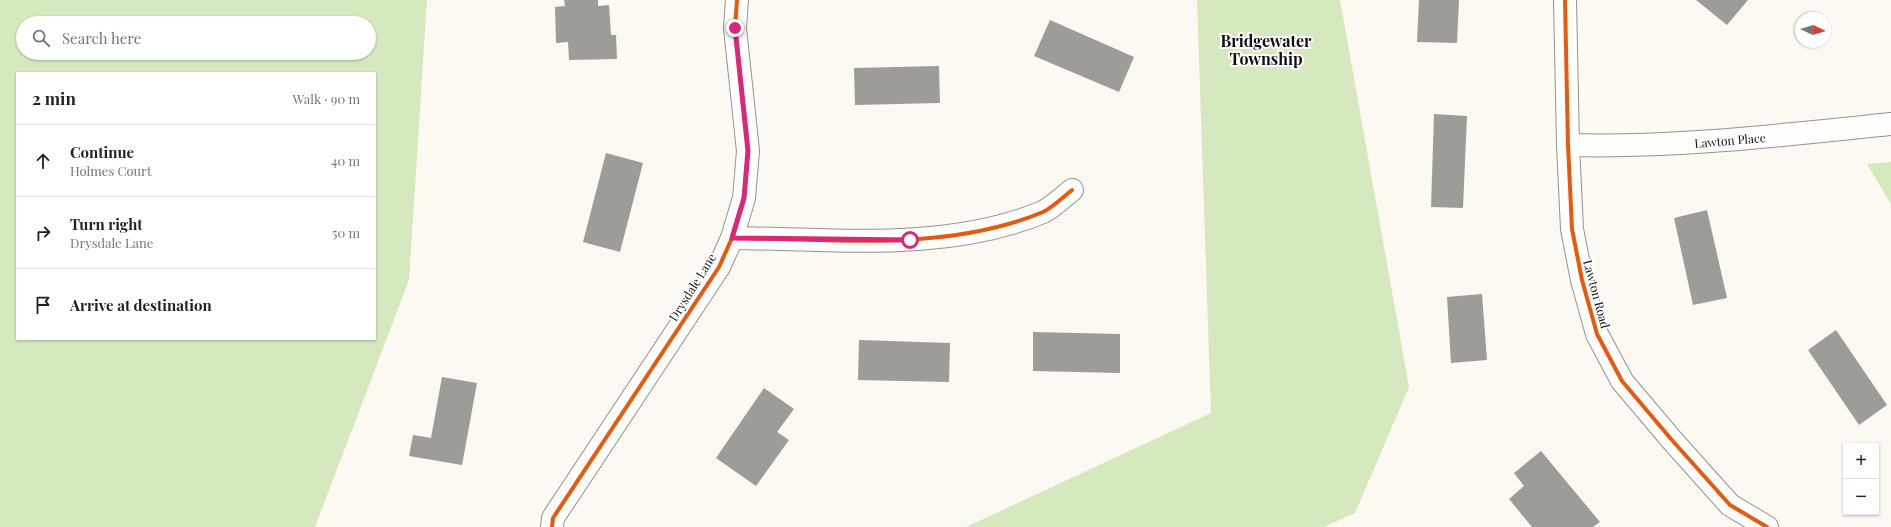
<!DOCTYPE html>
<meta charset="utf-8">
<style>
:root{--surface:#fff;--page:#f2f2f2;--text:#202124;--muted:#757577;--line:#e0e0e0}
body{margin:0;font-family:"Playfair Display",serif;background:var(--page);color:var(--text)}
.controls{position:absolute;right:12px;bottom:12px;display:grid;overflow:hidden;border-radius:0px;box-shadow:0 1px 3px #0004}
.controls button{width:36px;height:36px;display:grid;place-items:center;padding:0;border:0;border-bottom:1px solid var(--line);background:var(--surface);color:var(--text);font:20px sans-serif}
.compass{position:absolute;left:1795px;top:12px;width:36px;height:36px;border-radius:50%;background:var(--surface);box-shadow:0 1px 3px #0004;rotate:94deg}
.stop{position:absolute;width:12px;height:12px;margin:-9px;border:3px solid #db2777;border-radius:50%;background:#fff}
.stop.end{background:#db2777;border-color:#fff;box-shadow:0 1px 4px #0008}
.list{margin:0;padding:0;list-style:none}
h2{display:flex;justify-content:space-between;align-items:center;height:52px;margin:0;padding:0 16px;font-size:17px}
h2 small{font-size:13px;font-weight:400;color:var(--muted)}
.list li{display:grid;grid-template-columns:26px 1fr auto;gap:12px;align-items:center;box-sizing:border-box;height:72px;padding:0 16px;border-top:1px solid var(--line)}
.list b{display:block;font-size:15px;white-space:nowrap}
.list p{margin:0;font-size:13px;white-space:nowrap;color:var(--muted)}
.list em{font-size:13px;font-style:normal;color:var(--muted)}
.icon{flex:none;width:22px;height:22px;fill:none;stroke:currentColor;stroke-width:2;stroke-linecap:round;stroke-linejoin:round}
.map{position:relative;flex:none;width:1891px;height:527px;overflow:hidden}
.search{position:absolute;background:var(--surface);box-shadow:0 1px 3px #0004;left:16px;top:16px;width:360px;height:44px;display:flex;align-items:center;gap:10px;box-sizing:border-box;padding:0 14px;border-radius:22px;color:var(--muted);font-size:15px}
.panel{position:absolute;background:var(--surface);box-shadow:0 1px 3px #0004;left:16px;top:72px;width:360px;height:268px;border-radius:0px}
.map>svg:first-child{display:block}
</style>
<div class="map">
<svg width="1891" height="527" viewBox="0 0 1891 527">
<rect width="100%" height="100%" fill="#fbf9f1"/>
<g fill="#d6e8be" fill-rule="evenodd">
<path d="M0 0H427L409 280 315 527H0ZM23 23H369V53H23ZM17 73H375V339H17Z"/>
<path d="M1197 0H1340L1409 387 1355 513 1324 527H966L1211 413Z"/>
<path d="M1891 162V204L1867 164Z"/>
</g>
<g fill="#9e9c97">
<path d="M564 0H598V6L609 5 611 35H616L617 59 569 60 568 42 556 43 555 7 565 6Z"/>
<path d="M1419 0H1459L1457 43 1417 42Z"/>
<path d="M1696 0H1748L1727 25Z"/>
<path d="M1050 20 1134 57 1119 92 1034 56Z"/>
<path d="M939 66 940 103 855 105 854 68Z"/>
<path d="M1434 114 1467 116 1463 208 1431 207Z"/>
<path d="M606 153 643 163 620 252 583 242Z"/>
<path d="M1707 210 1727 298 1693 305 1674 218Z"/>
<path d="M1482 294 1487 360 1451 363 1447 297Z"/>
<path d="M1836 330 1887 405 1859 425 1808 350Z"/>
<path d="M1033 332 1120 334V373L1033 371Z"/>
<path d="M859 340 950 343 949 382 858 380Z"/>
<path d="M442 377 477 383 462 465 409 456 413 435 431 438Z"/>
<path d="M764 388 794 409 777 432 789 440 756 486 716 458Z"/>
<path d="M1541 451 1600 522 1593 527H1532L1509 499 1524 486 1514 473Z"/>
</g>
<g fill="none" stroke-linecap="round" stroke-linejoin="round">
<g stroke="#949390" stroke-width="24">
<g id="minor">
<path d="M1565 0 1568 145 1572 229 1582 280 1597 334 1622 381 1671 439 1730 505 1767 527"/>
<path d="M1568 145C1676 148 1783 135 1891 124"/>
<path d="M732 238C834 239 947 252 1043 212 1053 207 1063 197 1072 190"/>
<path d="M552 527 553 518 719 267 732 238 744 198 748 151 735 28 737 0"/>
</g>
</g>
<use href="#minor" stroke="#fefefd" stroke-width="22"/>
<g stroke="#fff" stroke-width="6">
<g id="cycleway">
<path d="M1565 0 1568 145 1572 229 1582 280 1597 334 1622 381 1671 439 1730 505 1767 527"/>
<path d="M732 238C834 239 947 252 1043 212 1053 207 1063 197 1072 190"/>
<path d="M552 527 553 518 719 267 732 238 744 198 748 151 735 28 737 0"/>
</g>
</g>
<use href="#cycleway" stroke="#e8590c" stroke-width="4"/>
</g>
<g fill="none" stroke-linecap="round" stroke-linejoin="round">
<path stroke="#db2777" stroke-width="5" d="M735 28 748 151 744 198 732 238 910 240"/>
</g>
<g text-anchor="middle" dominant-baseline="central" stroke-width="4" stroke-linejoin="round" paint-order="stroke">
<g font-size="12" fill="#0d0d0d" stroke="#fff">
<text transform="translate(1730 140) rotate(-5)">Lawton Place</text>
<text transform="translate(692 287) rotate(-58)">Drysdale Lane</text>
<text transform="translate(1597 294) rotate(75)">Lawton Road</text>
</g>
<g font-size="16" font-weight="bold" fill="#0d0d0d" stroke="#fff">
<text x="1266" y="40">Bridgewater<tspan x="1266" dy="18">Township</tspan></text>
</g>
</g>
</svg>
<div class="controls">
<button>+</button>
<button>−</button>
</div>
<svg class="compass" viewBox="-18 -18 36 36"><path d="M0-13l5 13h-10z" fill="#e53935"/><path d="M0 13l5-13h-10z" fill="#757577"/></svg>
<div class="stop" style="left:910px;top:240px"></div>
<div class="stop end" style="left:735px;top:28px"></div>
<div class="search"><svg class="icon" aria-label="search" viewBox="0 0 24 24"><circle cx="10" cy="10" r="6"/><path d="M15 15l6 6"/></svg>Search here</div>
<section class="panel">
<h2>2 min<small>Walk · 90 m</small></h2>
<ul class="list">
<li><svg class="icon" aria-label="ahead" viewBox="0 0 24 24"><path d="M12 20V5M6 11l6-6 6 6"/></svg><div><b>Continue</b><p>Holmes Court</p></div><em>40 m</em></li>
<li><svg class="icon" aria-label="right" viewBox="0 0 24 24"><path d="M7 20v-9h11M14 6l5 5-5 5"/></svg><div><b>Turn right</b><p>Drysdale Lane</p></div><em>50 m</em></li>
<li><svg class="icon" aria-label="arrive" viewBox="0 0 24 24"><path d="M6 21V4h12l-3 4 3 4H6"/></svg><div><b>Arrive at destination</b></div></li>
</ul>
</section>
</div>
